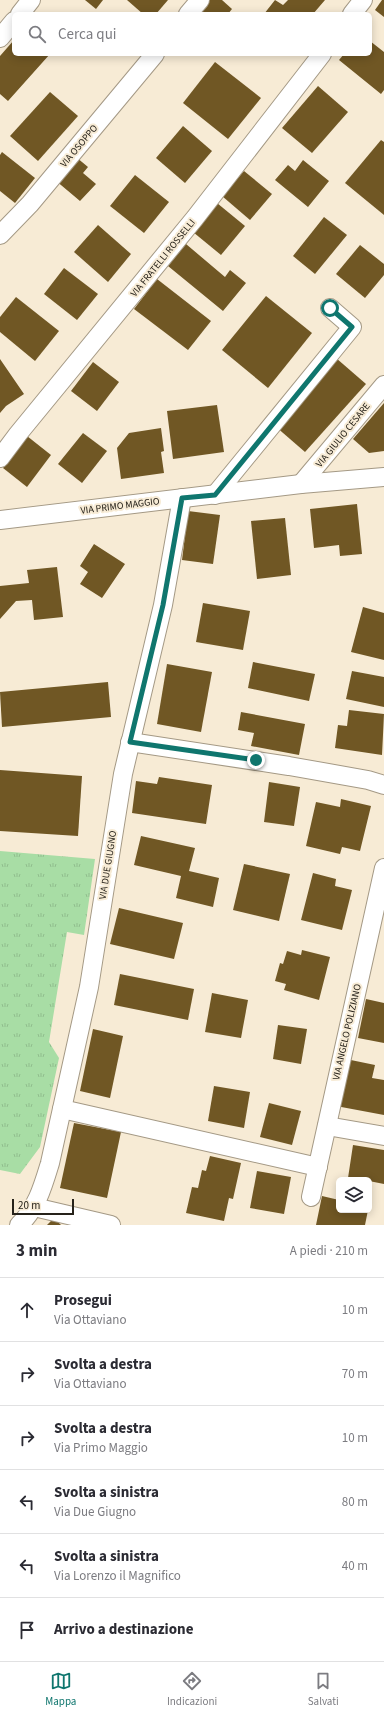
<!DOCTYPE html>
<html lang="it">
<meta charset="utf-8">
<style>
:root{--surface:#fff;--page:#f7f7f7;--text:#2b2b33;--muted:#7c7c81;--line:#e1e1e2;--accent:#0f766e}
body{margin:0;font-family:"Source Sans 3",sans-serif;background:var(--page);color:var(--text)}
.controls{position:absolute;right:12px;bottom:12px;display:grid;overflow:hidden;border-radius:6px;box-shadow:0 2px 10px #0003}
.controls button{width:36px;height:36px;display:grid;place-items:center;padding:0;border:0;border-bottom:1px solid var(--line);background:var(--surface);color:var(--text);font:20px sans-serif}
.scale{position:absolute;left:12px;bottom:10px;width:62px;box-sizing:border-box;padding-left:4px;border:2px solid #26221a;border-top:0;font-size:11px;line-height:14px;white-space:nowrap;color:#26221a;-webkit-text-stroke:3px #f7ebd5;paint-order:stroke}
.stop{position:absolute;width:12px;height:12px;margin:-9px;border:3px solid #0f766e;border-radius:50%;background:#fff}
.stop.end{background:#0f766e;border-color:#fff;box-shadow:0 1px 4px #0008}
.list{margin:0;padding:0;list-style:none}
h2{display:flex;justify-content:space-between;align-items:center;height:52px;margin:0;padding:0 16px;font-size:17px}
h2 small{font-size:13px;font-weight:400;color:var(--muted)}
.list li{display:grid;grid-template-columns:26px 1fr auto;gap:12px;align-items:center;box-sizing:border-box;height:64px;padding:0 16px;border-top:1px solid var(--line)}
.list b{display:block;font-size:15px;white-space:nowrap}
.list p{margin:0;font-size:13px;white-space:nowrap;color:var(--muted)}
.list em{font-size:13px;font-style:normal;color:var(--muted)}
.icon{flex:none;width:22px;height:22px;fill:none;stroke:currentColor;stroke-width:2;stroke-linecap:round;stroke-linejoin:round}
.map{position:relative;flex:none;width:384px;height:1225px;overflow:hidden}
.search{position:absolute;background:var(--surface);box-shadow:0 2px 10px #0003;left:12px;right:12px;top:12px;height:44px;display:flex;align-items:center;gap:10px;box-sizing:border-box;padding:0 14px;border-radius:6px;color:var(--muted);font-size:15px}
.sheet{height:436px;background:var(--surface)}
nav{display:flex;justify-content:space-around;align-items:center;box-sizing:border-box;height:56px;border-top:1px solid var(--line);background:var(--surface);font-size:11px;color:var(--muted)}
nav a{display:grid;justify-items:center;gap:2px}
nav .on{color:var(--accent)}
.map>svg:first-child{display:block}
</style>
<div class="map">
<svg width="384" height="1225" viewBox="0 0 384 1225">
<defs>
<pattern id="park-tufts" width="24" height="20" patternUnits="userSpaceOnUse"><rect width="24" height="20" fill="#a8dda5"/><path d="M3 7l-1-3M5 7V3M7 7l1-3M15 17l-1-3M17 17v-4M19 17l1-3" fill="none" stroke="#90bd8d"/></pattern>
</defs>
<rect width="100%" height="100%" fill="#f7ebd5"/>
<path fill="url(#park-tufts)" d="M0 851 95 859 84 935 67 932 49 1042 59 1058 40 1147 20 1174 0 1170Z"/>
<g fill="#705724">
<path d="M85 0H103L96 9Z"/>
<path d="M127 0H168L156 14H143Z"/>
<path d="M207 0H222L232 9 228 14H195Z"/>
<path d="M275 0 283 5 288 0H325L313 14H264Z"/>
<path d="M382 0H384V17L375 10Z"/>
<path d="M14 40V54H50L8 101 0 94V56Z"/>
<path d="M370 41 384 52V90L381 94 339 60 344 54H370Z"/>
<path d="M215 62 261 98 228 139 183 103Z"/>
<path d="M318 86 348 112 312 153 282 128Z"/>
<path d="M50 92 78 116 38 161 10 136Z"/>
<path d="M183 126 212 151 185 183 156 158Z"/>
<path d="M381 140 384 142V215L345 183Z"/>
<path d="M2 152 35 178 15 203 0 191V155Z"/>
<path d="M76 157 88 167 83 173 96 184 80 201 55 180Z"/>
<path d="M303 160 329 181 308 207 275 180 288 165 295 171Z"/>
<path d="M244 171 272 194 250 220 222 196Z"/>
<path d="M135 175 169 202 144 233 110 206Z"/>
<path d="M217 203 245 226 221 255 193 232Z"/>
<path d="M324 217 347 235 315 274 293 256Z"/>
<path d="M98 225 131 254 108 282 74 252Z"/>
<path d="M186 244 225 277 230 270 246 283 223 311 168 266Z"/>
<path d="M360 245 384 264V275L365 298 336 274Z"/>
<path d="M64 268 98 294 77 320 44 294Z"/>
<path d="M157 279 211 321 188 350 134 309Z"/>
<path d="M266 296 312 333 268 388 222 350Z"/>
<path d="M16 297 59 331 35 361 0 332V317Z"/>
<path d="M336 358 366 384 305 452 275 426Z"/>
<path d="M0 359 24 394 6 406 0 413Z"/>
<path d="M93 362 119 382 97 411 71 391Z"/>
<path d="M384 403V451L369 453 353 439Z"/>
<path d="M217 405 224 452 173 459 167 411Z"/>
<path d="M161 428 164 451 161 452 164 473 121 479 117 448 129 433Z"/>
<path d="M83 433 107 451 82 483 58 464Z"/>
<path d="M27 436 51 455 27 487 3 468Z"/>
<path d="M357 504 362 554 340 556 339 545 314 548 310 509Z"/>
<path d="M188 511 220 515 213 564 182 560Z"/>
<path d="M285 518 291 575 257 579 251 521Z"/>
<path d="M94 544 125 564 102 598 80 584 88 572 80 566Z"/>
<path d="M57 567 63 617 34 620 32 600 16 601 0 619V586L29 583 27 570Z"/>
<path d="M203 603 250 611 243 650 196 642Z"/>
<path d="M363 607 384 613V660L351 652Z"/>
<path d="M253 662 315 674 309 701 248 688Z"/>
<path d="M167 664 212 672 201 732 157 724Z"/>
<path d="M352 671 384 677V707L346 699Z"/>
<path d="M108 682 111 717 2 727 0 692Z"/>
<path d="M349 710 384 714 382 755 335 748 338 725 347 726Z"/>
<path d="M241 712 305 724 299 755 251 746 254 733 238 730Z"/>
<path d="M0 770 82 776 78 836 0 831Z"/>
<path d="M159 777 212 785 206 824 132 813 136 781 157 784Z"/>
<path d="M269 782 300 787 294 826 264 822Z"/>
<path d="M341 799 371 806 360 851 342 847 340 854 306 846 316 802 340 807Z"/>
<path d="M141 836 195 848 189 871 219 878 213 907 176 898 181 876 134 865Z"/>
<path d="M244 864 290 874 279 921 233 910Z"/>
<path d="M313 873 336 879 335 886 352 890 342 930 301 920Z"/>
<path d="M119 908 183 923 174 959 110 944Z"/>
<path d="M302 950 330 957 319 1000 284 990 286 984 275 981 280 963 283 964 287 951 301 955Z"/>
<path d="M120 974 194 989 188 1020 114 1005Z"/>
<path d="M212 993 248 1000 241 1038 205 1032Z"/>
<path d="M366 999 384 1003V1043L358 1038Z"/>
<path d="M278 1025 307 1029 301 1064 273 1059Z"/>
<path d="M93 1029 123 1036 110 1098 80 1091Z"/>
<path d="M346 1059 375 1065 372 1078 384 1080V1115L336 1106Z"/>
<path d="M214 1086 250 1092 244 1128 208 1121Z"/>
<path d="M269 1103 301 1111 292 1145 260 1137Z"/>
<path d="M74 1123 121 1132 107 1198 60 1188Z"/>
<path d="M353 1145 384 1150V1184L369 1181V1180L348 1178Z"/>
<path d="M210 1156 241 1163 233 1199 229 1198 224 1221 186 1213 192 1187 198 1188 202 1170 206 1171Z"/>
<path d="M257 1171 291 1177 284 1214 250 1208Z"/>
<path d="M322 1196 339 1200V1210H368L365 1225H316Z"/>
<path d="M54 1218 61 1225H47Z"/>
</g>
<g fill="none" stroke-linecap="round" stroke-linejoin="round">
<g stroke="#a49985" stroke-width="20">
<g id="minor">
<path d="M20 14 31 0"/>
<path d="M188 14 200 0"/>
<path d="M352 14 363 0"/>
<path d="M0 38 14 21"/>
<path d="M0 235 30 204 155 54"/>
<path d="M0 458 18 434 195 218 322 54"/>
<path d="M301 484 384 385"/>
<path d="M215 495 352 327 330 308"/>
<path d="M0 520 301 484 384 477"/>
<path d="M130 742 289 766 368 780 384 785"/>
<path d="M62 1109 318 1167"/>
<path d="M327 1126 384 1136"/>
<path d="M311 1197 384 868"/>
<path d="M34 1207 111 1225"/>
<path d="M19 1225C37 1208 43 1186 50 1163L89 987 123 774 163 605 182 498"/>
</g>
</g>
<use href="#minor" stroke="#fff" stroke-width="18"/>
</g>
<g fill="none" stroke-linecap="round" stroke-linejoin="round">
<path stroke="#0f766e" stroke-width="5" d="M256 760 130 742 163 605 182 498 215 495 352 327 330 308"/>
</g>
<g text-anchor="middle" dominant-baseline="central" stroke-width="4" stroke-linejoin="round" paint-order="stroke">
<g font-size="10" fill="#26221a" stroke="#f7ebd5">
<text transform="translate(79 146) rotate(-50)">VIA OSOPPO</text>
<text transform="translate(163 258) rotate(-51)">VIA FRATELLI ROSSELLI</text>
<text transform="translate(343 435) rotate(-51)">VIA GIULIO CESARE</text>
<text transform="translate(120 506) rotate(-7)">VIA PRIMO MAGGIO</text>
<text transform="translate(108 865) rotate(-81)">VIA DUE GIUGNO</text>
<text transform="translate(347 1032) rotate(-77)">VIA ANGELO POLIZIANO</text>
</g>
</g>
</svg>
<div class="controls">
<button><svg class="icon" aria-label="layers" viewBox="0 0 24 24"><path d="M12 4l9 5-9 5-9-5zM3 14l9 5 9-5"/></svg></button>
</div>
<div class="scale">20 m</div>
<div class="stop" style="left:330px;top:308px"></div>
<div class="stop end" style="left:256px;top:760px"></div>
<div class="search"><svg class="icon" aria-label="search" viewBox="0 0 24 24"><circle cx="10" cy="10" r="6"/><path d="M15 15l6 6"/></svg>Cerca qui</div>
</div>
<section class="sheet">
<h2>3 min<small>A piedi · 210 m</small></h2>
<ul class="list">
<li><svg class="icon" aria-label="ahead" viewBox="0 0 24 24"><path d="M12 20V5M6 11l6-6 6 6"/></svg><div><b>Prosegui</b><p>Via Ottaviano</p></div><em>10 m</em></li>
<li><svg class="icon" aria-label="right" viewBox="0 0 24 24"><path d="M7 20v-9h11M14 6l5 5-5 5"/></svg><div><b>Svolta a destra</b><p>Via Ottaviano</p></div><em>70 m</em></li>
<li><svg class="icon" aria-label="right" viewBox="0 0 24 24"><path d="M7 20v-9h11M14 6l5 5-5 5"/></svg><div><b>Svolta a destra</b><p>Via Primo Maggio</p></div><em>10 m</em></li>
<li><svg class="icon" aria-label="left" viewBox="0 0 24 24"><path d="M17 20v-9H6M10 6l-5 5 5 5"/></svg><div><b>Svolta a sinistra</b><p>Via Due Giugno</p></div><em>80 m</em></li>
<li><svg class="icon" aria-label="left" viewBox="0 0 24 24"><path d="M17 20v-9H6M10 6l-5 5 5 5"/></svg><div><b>Svolta a sinistra</b><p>Via Lorenzo il Magnifico</p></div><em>40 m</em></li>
<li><svg class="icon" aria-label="arrive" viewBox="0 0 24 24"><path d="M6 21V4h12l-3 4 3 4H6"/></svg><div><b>Arrivo a destinazione</b></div></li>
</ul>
</section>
<nav>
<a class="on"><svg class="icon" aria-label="map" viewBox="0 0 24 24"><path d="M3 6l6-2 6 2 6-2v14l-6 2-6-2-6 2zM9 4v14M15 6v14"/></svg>Mappa</a>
<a><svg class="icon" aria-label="directions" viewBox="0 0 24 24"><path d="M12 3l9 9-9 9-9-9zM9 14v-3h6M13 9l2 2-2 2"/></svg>Indicazioni</a>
<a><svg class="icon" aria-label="saved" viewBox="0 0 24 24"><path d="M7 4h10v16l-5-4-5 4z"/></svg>Salvati</a>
</nav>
